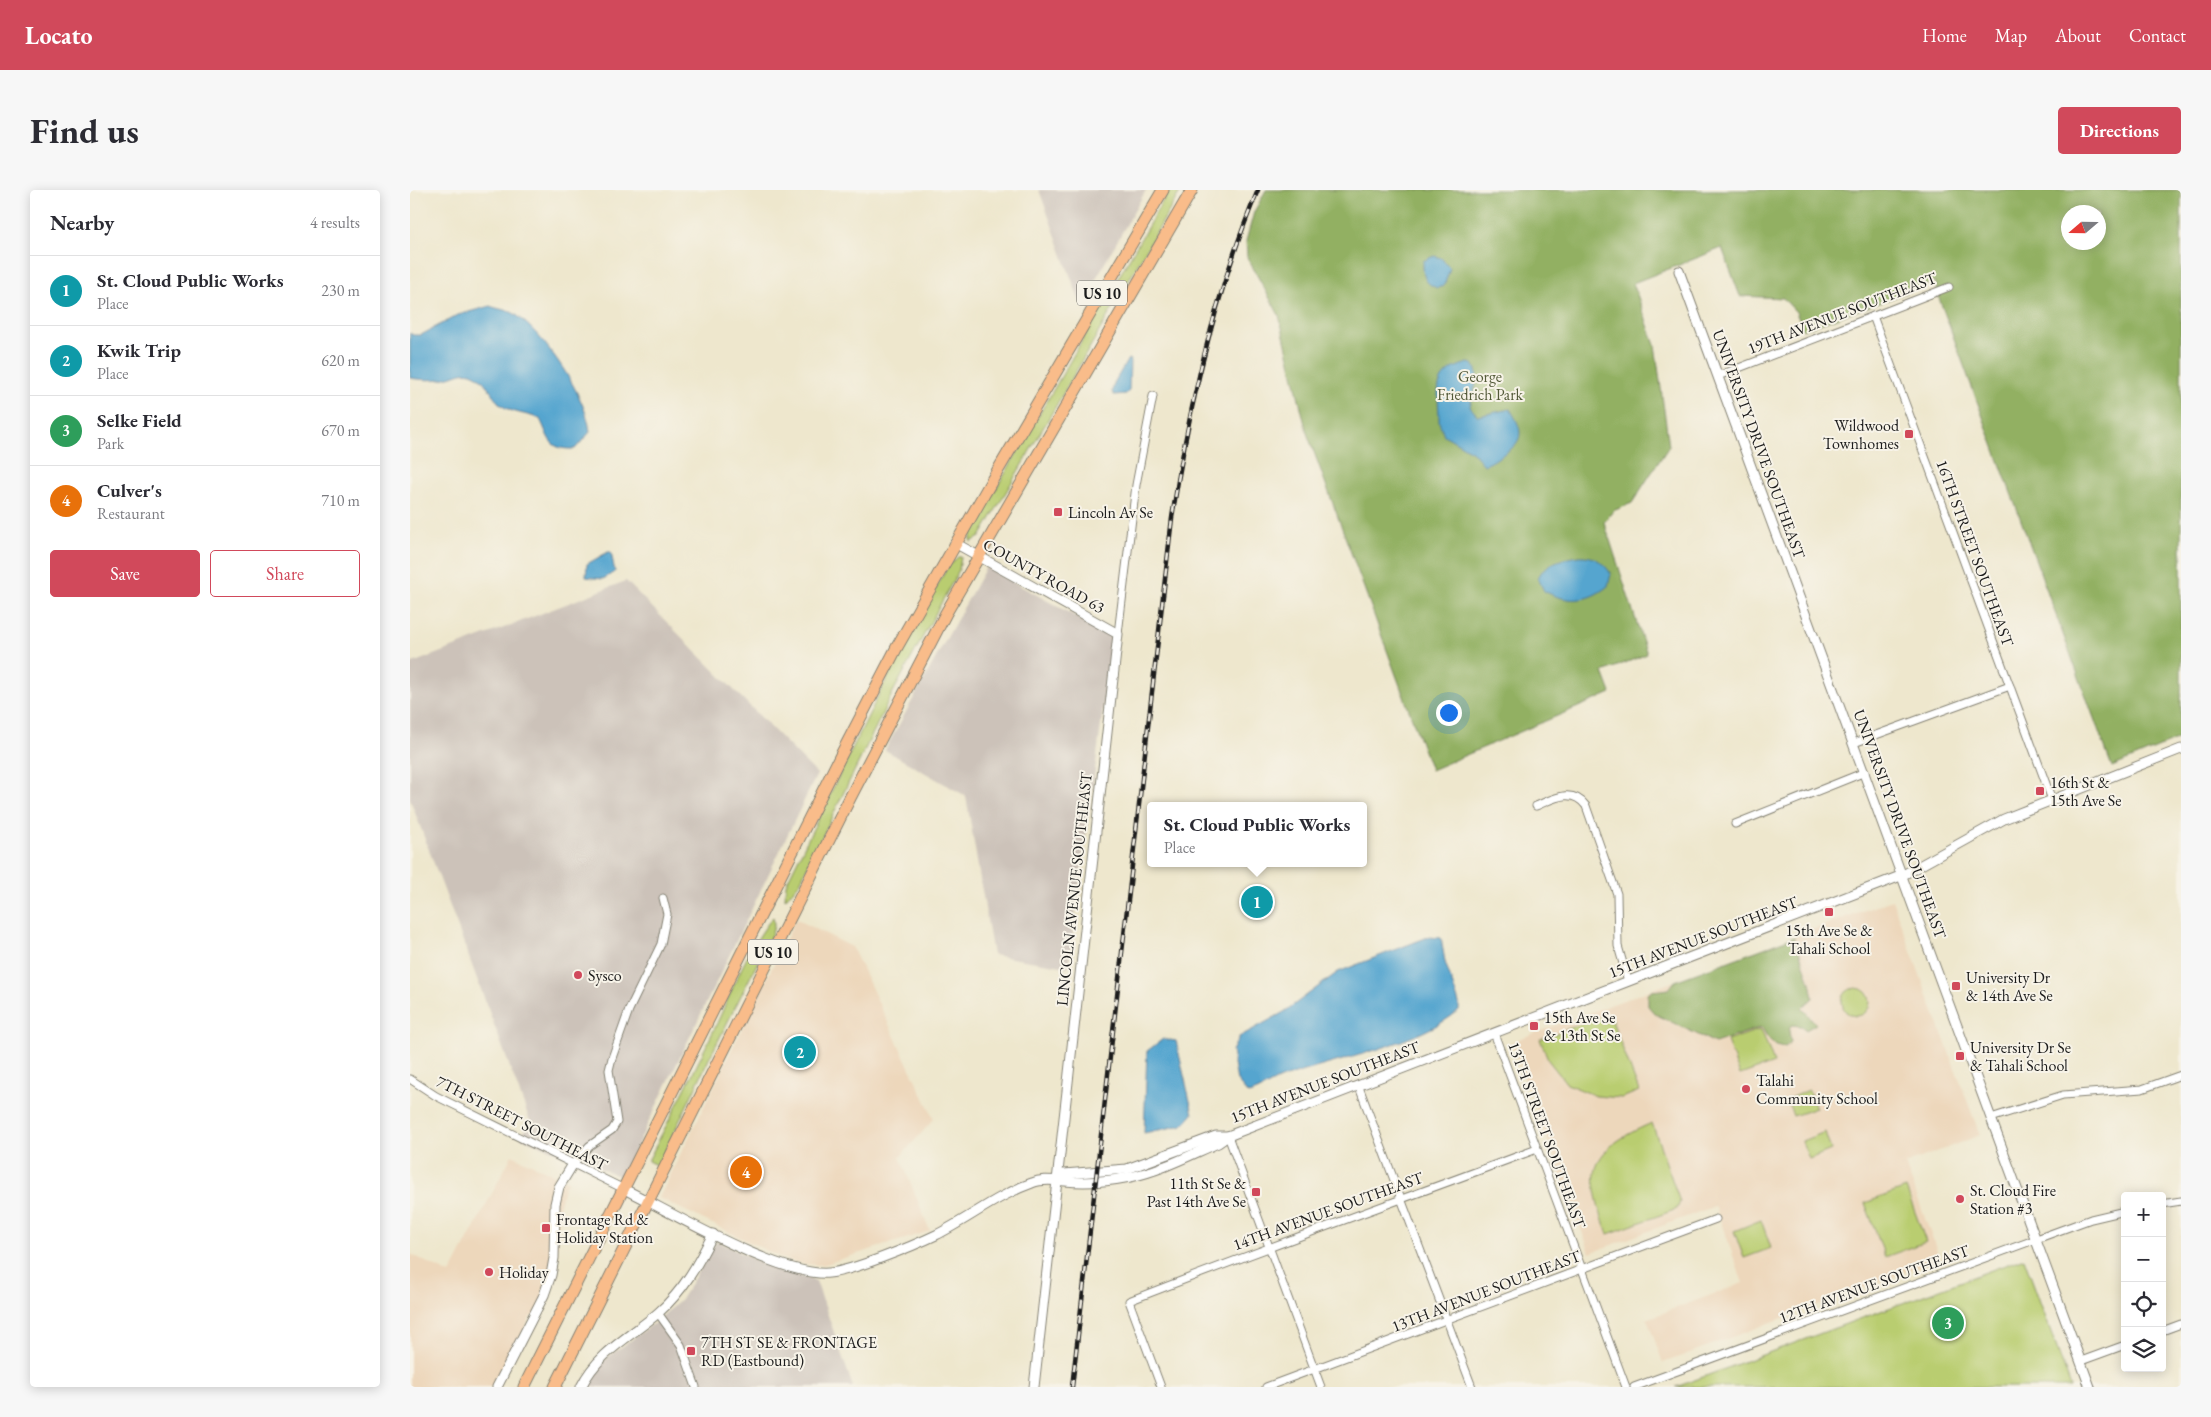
<!DOCTYPE html>
<meta charset="utf-8">
<style>
:root{--surface:#fff;--page:#f7f7f7;--text:#2b2b33;--muted:#7c7c81;--line:#e1e1e2;--accent:#d1495b}
body{margin:0;font-family:"EB Garamond",serif;background:var(--page);color:var(--text)}
.controls{position:absolute;right:15px;bottom:15px;display:grid;overflow:hidden;border-radius:5px;box-shadow:0 2px 12px #0003}
.controls button{width:45px;height:45px;display:grid;place-items:center;padding:0;border:0;border-bottom:1px solid var(--line);background:var(--surface);color:var(--text);font:25px sans-serif}
.compass{position:absolute;left:1651px;top:15px;width:45px;height:45px;border-radius:50%;background:var(--surface);box-shadow:0 2px 12px #0003;rotate:250deg}
.you{position:absolute;left:1038px;top:522px;width:18px;height:18px;margin:-12px;border:4px solid #fff;border-radius:50%;background:#1a73e8;box-shadow:0 0 0 8px #1a73e833}
.badge{display:grid;place-items:center;width:32px;height:32px;border-radius:50%;background:var(--accent);color:#fff;font-size:16px;font-weight:700}
.pin{position:absolute;translate:-50% -50%;border:2px solid #fff;box-shadow:0 1px 5px #0006}
.popup{position:absolute;left:737px;top:612px;width:220px;height:65px;box-sizing:border-box;display:grid;place-content:center;border-radius:5px;background:var(--surface);filter:drop-shadow(0 1px 4px #0005);font-size:16px;white-space:nowrap;color:var(--muted)}
.popup b{font-size:19px;color:var(--text)}
.popup::after{content:'';position:absolute;left:50%;top:100%;margin-left:-10px;border:10px solid transparent;border-top-color:var(--surface)}
.list{margin:0;padding:0;list-style:none}
h2{display:flex;justify-content:space-between;align-items:center;height:65px;margin:0;padding:0 20px;font-size:21px}
h2 small{font-size:16px;font-weight:400;color:var(--muted)}
.list li{display:grid;grid-template-columns:32px 1fr auto;gap:15px;align-items:center;box-sizing:border-box;height:70px;padding:0 20px;border-top:1px solid var(--line)}
.list b{display:block;font-size:19px;white-space:nowrap}
.list p{margin:0;font-size:16px;white-space:nowrap;color:var(--muted)}
.list em{font-size:16px;font-style:normal;color:var(--muted)}
.actions{display:flex;gap:10px;padding:15px 20px}
.actions a{flex:1;padding:11px 0;border:1px solid var(--accent);border-radius:5px;text-align:center;font-size:18px;color:var(--accent)}
.actions .main{background:var(--accent);color:#fff}
.icon{flex:none;width:28px;height:28px;fill:none;stroke:currentColor;stroke-width:2;stroke-linecap:round;stroke-linejoin:round}
.map{position:relative;flex:none;width:1771px;height:1197px;overflow:hidden;border-radius:5px}
header{display:flex;align-items:center;gap:30px;box-sizing:border-box;height:70px;padding:0 25px;background:var(--accent);color:#fff}
header strong{font-size:24px}
nav{display:flex;gap:28px;margin-inline-start:auto;font-size:18px}
.intro{display:flex;align-items:center;justify-content:space-between;box-sizing:border-box;height:120px;padding:0 30px}
h1{margin:0;font-size:35px}
.button{padding:12px 22px;border-radius:5px;background:var(--accent);color:#fff;font-size:18px;font-weight:700}
main{display:flex;gap:30px;padding:0 30px}
aside{flex:1;background:var(--surface);border-radius:5px;box-shadow:0 2px 12px #0003}
.map>svg:first-child{display:block}
</style>
<header>
<strong>Locato</strong>
<nav><a>Home</a><a>Map</a><a>About</a><a>Contact</a></nav>
</header>
<div class="intro"><h1>Find us</h1><a class="button">Directions</a></div>
<main>
<aside>
<h2>Nearby<small>4 results</small></h2>
<ul class="list">
<li><span class="badge" style="background:#0f9aa8">1</span><div><b>St. Cloud Public Works</b><p>Place</p></div><em>230 m</em></li>
<li><span class="badge" style="background:#0f9aa8">2</span><div><b>Kwik Trip</b><p>Place</p></div><em>620 m</em></li>
<li><span class="badge" style="background:#2e9e5b">3</span><div><b>Selke Field</b><p>Park</p></div><em>670 m</em></li>
<li><span class="badge" style="background:#e8710a">4</span><div><b>Culver's</b><p>Restaurant</p></div><em>710 m</em></li>
</ul>
<div class="actions"><a class="main">Save</a><a>Share</a></div>
</aside>
<div class="map">
<svg width="1771" height="1197" viewBox="0 0 1771 1197">
<rect width="100%" height="100%" fill="#f7f3e8"/>
<filter id="ink" filterUnits="userSpaceOnUse"><feTurbulence type="fractalNoise" baseFrequency=".02" numOctaves="2"/><feDisplacementMap in="SourceGraphic" scale="10" xChannelSelector="R" yChannelSelector="G"/><feConvolveMatrix kernelMatrix="1 2 1 2 8 2 1 2 1" color-interpolation-filters="sRGB"/></filter>
<filter id="wash" filterUnits="userSpaceOnUse"><feTurbulence type="fractalNoise" baseFrequency=".0096" numOctaves="4" result="noise"/><feDisplacementMap in="SourceGraphic" scale="20" xChannelSelector="R" yChannelSelector="G"/><feGaussianBlur stdDeviation="1.12" result="paint"/><feColorMatrix in="noise" values="0 0 0 0 0 0 0 0 0 0 0 0 0 0 0 0 0 1.4 0 .05"/><feComposite in="paint" operator="in"/></filter>
<g filter="url(#wash)">
<rect width="100%" height="100%" fill="#eee7cd"/>
<g fill="#edd7bb">
<path d="M1482 710 1570 945 1495 974 1530 1069 1253 1173 1237 1129 1333 1093 1305 1016 1180 1063 1101 852Z"/>
<path d="M386 729 442 757 524 929 490 967 520 1041 412 1075 392 1074 374 1069 249 1008Z"/>
<path d="M102 965 159 992 155 995 149 1017 147 1084 135 1115 128 1130 121 1126 84 1197H0V1064L40 1084Z"/>
</g>
<g fill="#ccc2b9">
<path d="M629 0H736L671 115Z"/>
<path d="M576 377 703 447 658 777 583 765 556 606 475 560Z"/>
<path d="M216 391 407 584 212 987 111 948 120 931 0 609V474Z"/>
<path d="M307 1051 353 1074 406 1091 443 1197H174L195 1169 246 1132 272 1108Z"/>
</g>
<g fill="#b9cd70" stroke="#6a7446">
<path d="M759 0H771L570 347 561 352V345L567 332Z"/>
<path d="M548 367H551L549 380 482 504 389 694 375 709 376 694 471 500 538 376Z"/>
<path d="M363 727 364 735 362 744 299 869 248 976 238 971C259 930 280 890 300 848 320 807 334 763 363 727Z"/>
<circle cx="1446" cy="812" r="14"/>
<path d="M1196 825 1201 828 1229 901 1212 908 1186 906 1157 894 1138 870 1130 849Z"/>
<path d="M1351 839 1364 873 1330 885 1317 851Z"/>
<path d="M1399 900 1406 918 1383 926 1377 909Z"/>
<path d="M1242 933 1270 1012 1267 1019 1198 1044C1174 982 1178 960 1242 933Z"/>
<path d="M1415 942 1421 960 1399 969 1392 951Z"/>
<path d="M1496 998 1516 1052 1475 1067 1455 1013Z"/>
<path d="M1351 1030 1361 1058 1334 1068 1324 1041Z"/>
<path d="M1614 1068 1661 1197H1266Z"/>
</g>
<g fill="#92b062" stroke="#57663f" fill-rule="evenodd">
<path d="M856 0H1771V548L1702 577 1529 108 1525 91 1480 109 1393 140 1386 122 1373 108 1330 106 1312 58 1223 93 1245 155 1259 256 1222 313 1203 321 1194 332 1237 464 1193 482 1201 503 1021 580 897 243 869 125 837 67 836 51 844 22ZM1658 22H1688V52H1658Z"/>
<path d="M1384 747 1400 792 1403 808 1392 818 1406 834 1396 840 1391 836 1381 835 1379 841 1381 852 1375 857C1362 856 1357 848 1352 837L1305 853 1245 824 1238 816V804L1242 801 1259 799 1265 791Z"/>
</g>
<g fill="#55a5cf" stroke="#386076">
<path d="M1024 66 1031 68 1040 78 1034 96 1027 98C1013 93 1013 84 1013 71Z"/>
<path d="M80 116C87 119 99 120 105 124 135 145 177 207 180 242L165 259C138 260 140 249 130 229 117 223 101 224 90 214 80 204 76 188 61 183 52 181 47 185 39 187 28 191 11 190 0 188V143L3 145H11L48 125Z"/>
<path d="M718 169 720 170 719 201 716 204 704 205 702 202 704 193Z"/>
<path d="M1058 173 1063 174C1072 186 1062 204 1060 217L1068 226 1100 219C1113 240 1116 251 1092 265 1086 269 1081 273 1074 275L1063 262 1034 245C1033 240 1029 235 1029 230 1029 202 1020 183 1058 173Z"/>
<path d="M198 362H201L205 382 193 389 176 387 177 374Z"/>
<path d="M1169 366C1183 365 1193 371 1201 384L1198 396C1177 413 1157 413 1134 401L1128 388C1134 373 1154 368 1169 366Z"/>
<path d="M1018 747 1031 748 1035 772 1049 813V820C1014 852 923 871 876 887 862 891 852 901 838 904L827 891 822 861 829 847 874 822 928 782Z"/>
<path d="M753 849 766 851 783 924 773 935 734 943 737 861Z"/>
</g>
</g>
<g filter="url(#ink)">
<g fill="none" stroke-linecap="round" stroke-linejoin="round">
<g stroke="#858274" stroke-width="9">
<g id="minor">
<path d="M1463 126 1642 610"/>
<path d="M1308 186 1539 97"/>
<path d="M708 444 726 295 743 206"/>
<path d="M1444 553 1600 496"/>
<path d="M1126 616C1143 609 1162 597 1176 616L1207 704 1208 756 1218 791"/>
<path d="M1325 634 1455 582"/>
<path d="M1084 843 1216 1197"/>
<path d="M0 889 26 906 214 999"/>
<path d="M949 897 1062 1197"/>
<path d="M1581 928 1653 905 1732 899 1771 885"/>
<path d="M818 946 911 1197"/>
<path d="M163 974 179 956 202 940 207 932 199 880 202 868 219 820 251 754 257 724 253 708"/>
<path d="M1752 1014 1771 1011"/>
<path d="M248 1123 271 1155 286 1197"/>
<path d="M1752 1141 1771 1134"/>
<path d="M1671 1171 1715 1155"/>
<path d="M751 1197 719 1111C854 1058 991 1010 1127 959"/>
<path d="M856 1197 1306 1029"/>
<path d="M1224 1197 1681 1029 1715 1021"/>
</g>
</g>
<g stroke="#858274" stroke-width="11">
<g id="tertiary">
<path d="M1269 81 1680 1197"/>
<path d="M545 353 708 444 624 1197"/>
<path d="M648 989 654 984 717 979 806 946H818"/>
<path d="M214 999C261 1022 369 1087 419 1083 442 1081 503 1056 526 1045 558 1029 588 1005 622 993 633 988 644 991 655 991 675 993 700 991 720 987 750 981 780 965 808 953L818 946 1493 685 1594 629 1771 559"/>
<path d="M87 1197 134 1105 141 1085 144 1068 145 1014 149 997 163 974"/>
<path d="M171 1197C188 1162 220 1147 248 1123 274 1100 288 1074 303 1044"/>
</g>
</g>
<g stroke="#858274" stroke-width="13">
<g id="trunk">
<path d="M114 1197 431 565 487 457 581 292 753 0"/>
<path d="M145 1197 441 606 536 423 782 0"/>
</g>
</g>
<use href="#minor" stroke="#fff" stroke-width="7"/>
<use href="#tertiary" stroke="#fff" stroke-width="9"/>
<use href="#trunk" stroke="#f9bc8a" stroke-width="11"/>
<g stroke="#1c1c1c" stroke-width="4.5">
<path id="rail" d="M662 1197 762 328C779 216 804 105 848 0"/>
</g>
<use href="#rail" stroke="#f7f3e8" stroke-width="2.5" stroke-dasharray="8" stroke-linecap="butt"/>
</g>
</g>
<g fill="#d1495b" stroke="#f7f3e8" stroke-width="2">
<rect x="1494" y="239" width="10" height="10" rx="2.5"/>
<rect x="643" y="317" width="10" height="10" rx="2.5"/>
<rect x="1625" y="596" width="10" height="10" rx="2.5"/>
<rect x="1414" y="717" width="10" height="10" rx="2.5"/>
<circle cx="168" cy="785" r="5"/>
<rect x="1541" y="791" width="10" height="10" rx="2.5"/>
<rect x="1119" y="831" width="10" height="10" rx="2.5"/>
<rect x="1545" y="861" width="10" height="10" rx="2.5"/>
<circle cx="1336" cy="899" r="5"/>
<rect x="841" y="997" width="10" height="10" rx="2.5"/>
<circle cx="1550" cy="1009" r="5"/>
<rect x="131" y="1033" width="10" height="10" rx="2.5"/>
<circle cx="79" cy="1082" r="5"/>
<rect x="276" y="1156" width="10" height="10" rx="2.5"/>
</g>
<g text-anchor="middle" dominant-baseline="central" stroke-width="4" stroke-linejoin="round" paint-order="stroke">
<g fill="#f7f3e8" stroke="#5e5c59" stroke-width="1">
<rect x="667" y="90.5" width="50" height="25" rx="4"/>
<rect x="338" y="749.5" width="50" height="25" rx="4"/>
</g>
<g font-size="15" font-weight="bold" fill="#1c1c1c">
<text x="692" y="103">US 10</text>
<text x="363" y="762">US 10</text>
</g>
<g font-size="16" fill="#1c1c1c" stroke="#f7f3e8">
<text transform="translate(1432 123) rotate(-21)">19TH AVENUE SOUTHEAST</text>
<text transform="translate(1349 254) rotate(70)">UNIVERSITY DRIVE SOUTHEAST</text>
<text transform="translate(1565 363) rotate(70)">16TH STREET SOUTHEAST</text>
<text transform="translate(634 386) rotate(29)">COUNTY ROAD 63</text>
<text transform="translate(1490 634) rotate(70)">UNIVERSITY DRIVE SOUTHEAST</text>
<text transform="translate(664 699) rotate(-84)">LINCOLN AVENUE SOUTHEAST</text>
<text transform="translate(1293 747) rotate(-21)">15TH AVENUE SOUTHEAST</text>
<text transform="translate(915 892) rotate(-21)">15TH AVENUE SOUTHEAST</text>
<text transform="translate(112 933) rotate(27)">7TH STREET SOUTHEAST</text>
<text transform="translate(1137 945) rotate(70)">13TH STREET SOUTHEAST</text>
<text transform="translate(918 1021) rotate(-20)">14TH AVENUE SOUTHEAST</text>
<text transform="translate(1464 1094) rotate(-20)">12TH AVENUE SOUTHEAST</text>
<text transform="translate(1076 1101) rotate(-21)">13TH AVENUE SOUTHEAST</text>
</g>
<g font-size="16" fill="#535a39" stroke="#f7f3e8">
<text x="1070" y="186">George<tspan x="1070" dy="18">Friedrich Park</tspan></text>
</g>
<g font-size="16" fill="#1c1c1c" stroke="#f7f3e8" text-anchor="start">
<text x="1489" y="235" text-anchor="end">Wildwood<tspan x="1489" dy="18">Townhomes</tspan></text>
<text x="658" y="322">Lincoln Av Se</text>
<text x="1640" y="592">16th St &amp;<tspan x="1640" dy="18">15th Ave Se</tspan></text>
<text x="1419" y="740" text-anchor="middle">15th Ave Se &amp;<tspan x="1419" dy="18">Tahali School</tspan></text>
<text x="178" y="785">Sysco</text>
<text x="1556" y="787">University Dr<tspan x="1556" dy="18">&amp; 14th Ave Se</tspan></text>
<text x="1134" y="827">15th Ave Se<tspan x="1134" dy="18">&amp; 13th St Se</tspan></text>
<text x="1560" y="857">University Dr Se<tspan x="1560" dy="18">&amp; Tahali School</tspan></text>
<text x="1346" y="890">Talahi<tspan x="1346" dy="18">Community School</tspan></text>
<text x="836" y="993" text-anchor="end">11th St Se &amp;<tspan x="836" dy="18">Past 14th Ave Se</tspan></text>
<text x="1560" y="1000">St. Cloud Fire<tspan x="1560" dy="18">Station #3</tspan></text>
<text x="146" y="1029">Frontage Rd &amp;<tspan x="146" dy="18">Holiday Station</tspan></text>
<text x="89" y="1082">Holiday</text>
<text x="291" y="1152">7TH ST SE &amp; FRONTAGE<tspan x="291" dy="18">RD (Eastbound)</tspan></text>
</g>
</g>
</svg>
<div class="controls">
<button>+</button>
<button>−</button>
<button><svg class="icon" aria-label="locate" viewBox="0 0 24 24"><circle cx="12" cy="12" r="6"/><path d="M12 2v4M12 18v4M2 12h4M18 12h4"/></svg></button>
<button><svg class="icon" aria-label="layers" viewBox="0 0 24 24"><path d="M12 4l9 5-9 5-9-5zM3 14l9 5 9-5"/></svg></button>
</div>
<svg class="compass" viewBox="-18 -18 36 36"><path d="M0-13l5 13h-10z" fill="#e53935"/><path d="M0 13l5-13h-10z" fill="#7c7c81"/></svg>
<div class="you"></div>
<div class="pin badge" style="left:847px;top:712px;background:#0f9aa8">1</div>
<div class="popup"><b>St. Cloud Public Works</b>Place</div>
<div class="pin badge" style="left:390px;top:862px;background:#0f9aa8">2</div>
<div class="pin badge" style="left:1538px;top:1133px;background:#2e9e5b">3</div>
<div class="pin badge" style="left:336px;top:982px;background:#e8710a">4</div>
</div>
</main>
